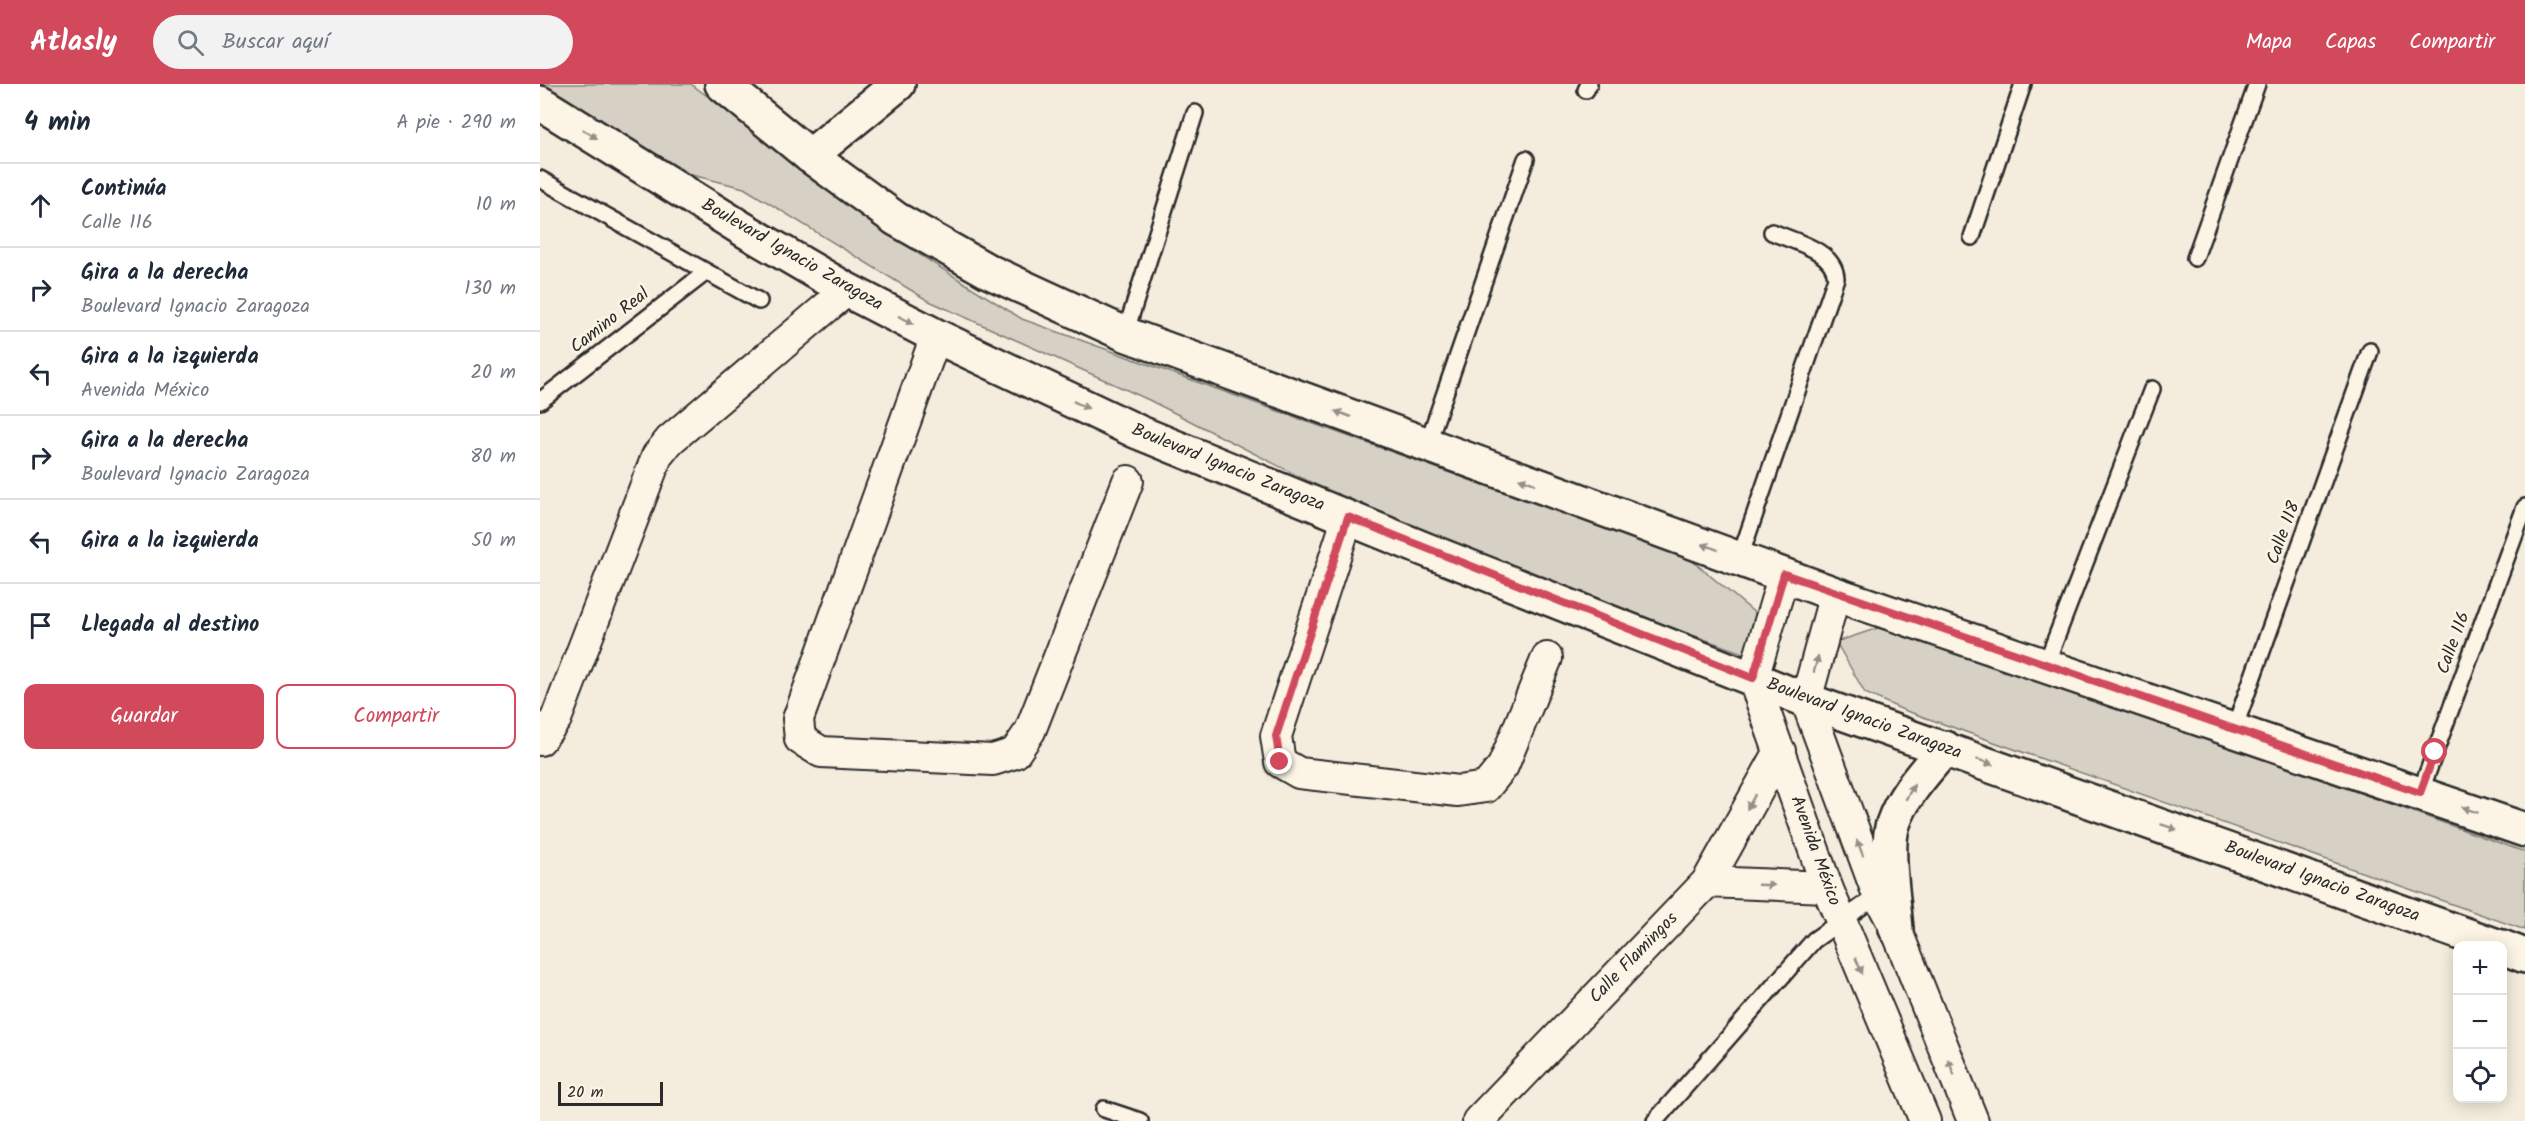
<!DOCTYPE html>
<html lang="es">
<meta charset="utf-8">
<style>
:root{--surface:#fff;--page:#f2f2f3;--text:#1f2937;--muted:#747a83;--line:#e0e1e3;--accent:#d1495b}
body{margin:0;font-family:Kalam,sans-serif;background:var(--page);color:var(--text)}
.controls{position:absolute;right:18px;bottom:18px;display:grid;overflow:hidden;border-radius:12px;box-shadow:0 3px 15px #0003}
.controls button{width:54px;height:54px;display:grid;place-items:center;padding:0;border:0;border-bottom:2px solid var(--line);background:var(--surface);color:var(--text);font:30px sans-serif}
.scale{position:absolute;left:18px;bottom:15px;width:105px;box-sizing:border-box;padding-left:6px;border:3px solid #2b2b2b;border-top:0;font-size:16px;line-height:21px;white-space:nowrap;color:#2b2b2b;-webkit-text-stroke:4px #fcf5e5;paint-order:stroke}
.stop{position:absolute;width:18px;height:18px;margin:-14px;border:4px solid #d1495b;border-radius:50%;background:#fff}
.stop.end{background:#d1495b;border-color:#fff;box-shadow:0 2px 6px #0008}
.list{margin:0;padding:0;list-style:none}
h2{display:flex;justify-content:space-between;align-items:center;height:78px;margin:0;padding:0 24px;font-size:26px}
h2 small{font-size:20px;font-weight:400;color:var(--muted)}
.list li{display:grid;grid-template-columns:39px 1fr auto;gap:18px;align-items:center;box-sizing:border-box;height:84px;padding:0 24px;border-top:2px solid var(--line)}
.list b{display:block;font-size:22px;white-space:nowrap}
.list p{margin:0;font-size:20px;white-space:nowrap;color:var(--muted)}
.list em{font-size:20px;font-style:normal;color:var(--muted)}
.actions{display:flex;gap:12px;padding:18px 24px}
.actions a{flex:1;padding:14px 0;border:2px solid var(--accent);border-radius:12px;text-align:center;font-size:21px;color:var(--accent)}
.actions .main{background:var(--accent);color:#fff}
.icon{flex:none;width:33px;height:33px;fill:none;stroke:currentColor;stroke-width:2;stroke-linecap:round;stroke-linejoin:round}
.map{position:relative;flex:none;width:1985px;height:1037px;overflow:hidden}
header{display:flex;align-items:center;gap:36px;box-sizing:border-box;height:84px;padding:0 30px;background:var(--accent);color:#fff}
header strong{font-size:28px}
nav{display:flex;gap:33px;margin-inline-start:auto;font-size:21px}
.search{width:420px;height:54px;background:var(--page);display:flex;align-items:center;gap:15px;box-sizing:border-box;padding:0 21px;border-radius:33px;color:var(--muted);font-size:22px}
main{display:flex}
aside{flex:1;background:var(--surface)}
.map>svg:first-child{display:block}
</style>
<header>
<strong>Atlasly</strong>
<div class="search"><svg class="icon" aria-label="search" viewBox="0 0 24 24"><circle cx="10" cy="10" r="6"/><path d="M15 15l6 6"/></svg>Buscar aquí</div>
<nav><a>Mapa</a><a>Capas</a><a>Compartir</a></nav>
</header>
<main>
<aside>
<h2>4 min<small>A pie · 290 m</small></h2>
<ul class="list">
<li><svg class="icon" aria-label="ahead" viewBox="0 0 24 24"><path d="M12 20V5M6 11l6-6 6 6"/></svg><div><b>Continúa</b><p>Calle 116</p></div><em>10 m</em></li>
<li><svg class="icon" aria-label="right" viewBox="0 0 24 24"><path d="M7 20v-9h11M14 6l5 5-5 5"/></svg><div><b>Gira a la derecha</b><p>Boulevard Ignacio Zaragoza</p></div><em>130 m</em></li>
<li><svg class="icon" aria-label="left" viewBox="0 0 24 24"><path d="M17 20v-9H6M10 6l-5 5 5 5"/></svg><div><b>Gira a la izquierda</b><p>Avenida México</p></div><em>20 m</em></li>
<li><svg class="icon" aria-label="right" viewBox="0 0 24 24"><path d="M7 20v-9h11M14 6l5 5-5 5"/></svg><div><b>Gira a la derecha</b><p>Boulevard Ignacio Zaragoza</p></div><em>80 m</em></li>
<li><svg class="icon" aria-label="left" viewBox="0 0 24 24"><path d="M17 20v-9H6M10 6l-5 5 5 5"/></svg><div><b>Gira a la izquierda</b></div><em>50 m</em></li>
<li><svg class="icon" aria-label="arrive" viewBox="0 0 24 24"><path d="M6 21V4h12l-3 4 3 4H6"/></svg><div><b>Llegada al destino</b></div></li>
</ul>
<div class="actions"><a class="main">Guardar</a><a>Compartir</a></div>
</aside>
<div class="map">
<svg width="1985" height="1037" viewBox="0 0 1985 1037">
<rect width="100%" height="100%" fill="#f4edde"/>
<filter id="ink" filterUnits="userSpaceOnUse"><feTurbulence type="fractalNoise" baseFrequency=".0167" numOctaves="2"/><feDisplacementMap in="SourceGraphic" scale="12" xChannelSelector="R" yChannelSelector="G"/><feConvolveMatrix kernelMatrix="1 2 1 2 8 2 1 2 1" color-interpolation-filters="sRGB"/></filter>
<g filter="url(#ink)">
<g fill="#d6d1c4" stroke="#807e78" stroke-width="1.5">
<path d="M0 0H151L380 171 482 235 1150 475 1222 535 1211 572 1007 499 835 431 609 316 387 216 204 104 112 81 0 11Z"/>
<path d="M1344 542 1407 561 1985 768V846L1361 625 1325 609 1296 558Z"/>
</g>
<g fill="none" stroke-linecap="round" stroke-linejoin="round">
<g stroke="#2b2b2b" stroke-width="20">
<g id="lane">
<path d="M1046 6 1049 0"/>
<path d="M0 95 219 217"/>
<path d="M1432 153 1483 0"/>
<path d="M1655 174 1717 0"/>
<path d="M585 250 655 29"/>
<path d="M0 317 165 189"/>
<path d="M887 361 986 75"/>
<path d="M1200 473 1296 194C1294 166 1255 158 1232 148"/>
<path d="M1506 580 1612 305"/>
<path d="M1694 645 1830 267"/>
<path d="M1880 709 1985 423"/>
<path d="M564 1025 600 1037"/>
<path d="M1115 1037 1274 856 1338 811"/>
</g>
</g>
<g stroke="#2b2b2b" stroke-width="34">
<g id="street">
<path d="M396 252 258 635 260 655 281 668 453 676 475 669 490 647 588 397"/>
<path d="M808 433 736 652 740 678 759 689 918 707 946 703 963 682 1007 574"/>
<path d="M1244 490 1213 594 1287 803 1385 1037"/>
<path d="M1295 510 1266 616 1338 811 1356 845 1433 1037"/>
<path d="M0 656 16 635 117 372 130 356 307 206"/>
<path d="M1167 798 1287 803"/>
<path d="M938 1037 1167 798 1240 667"/>
</g>
</g>
<g stroke="#2b2b2b" stroke-width="38">
<g id="secondary">
<path d="M270 72 358 0"/>
<path d="M1356 845C1354 818 1345 764 1353 740 1363 710 1386 687 1405 664"/>
</g>
</g>
<g stroke="#2b2b2b" stroke-width="38">
<g id="primary">
<path d="M182 0 270 72 356 135 448 187 585 250 1295 510 1985 746"/>
<path d="M0 19 206 147 307 206 396 252 598 348 884 465 1266 616 1957 862"/>
<path d="M1962 863 1985 872"/>
</g>
</g>
<use href="#lane" stroke="#fcf5e5" stroke-width="15"/>
<use href="#street" stroke="#fcf5e5" stroke-width="30"/>
<use href="#secondary" stroke="#fcf5e5" stroke-width="33"/>
<use href="#primary" stroke="#fcf5e5" stroke-width="33"/>
</g>
<defs><path id="oneway-solid" d="M-6-.8H1V-3.2L6.5 0L1 3.2V.8H-6Z" transform="scale(1.5)"/></defs>
<g fill="#949088">
<use href="#oneway-solid" transform="translate(50 50) rotate(32)"/>
<use href="#oneway-solid" transform="translate(366 236) rotate(27)"/>
<use href="#oneway-solid" transform="translate(541 321) rotate(25)"/>
<use href="#oneway-solid" transform="translate(803 330) rotate(-160)"/>
<use href="#oneway-solid" transform="translate(987 397) rotate(-160)"/>
<use href="#oneway-solid" transform="translate(1170 463) rotate(-160)"/>
<use href="#oneway-solid" transform="translate(1276 580) rotate(-75)"/>
<use href="#oneway-solid" transform="translate(1445 678) rotate(19)"/>
<use href="#oneway-solid" transform="translate(1370 708) rotate(-60)"/>
<use href="#oneway-solid" transform="translate(1211 718) rotate(119)"/>
<use href="#oneway-solid" transform="translate(1930 726) rotate(-161)"/>
<use href="#oneway-solid" transform="translate(1629 743) rotate(19)"/>
<use href="#oneway-solid" transform="translate(1320 764) rotate(-111)"/>
<use href="#oneway-solid" transform="translate(1226 801) rotate(2)"/>
<use href="#oneway-solid" transform="translate(1319 882) rotate(67)"/>
<use href="#oneway-solid" transform="translate(1411 983) rotate(-112)"/>
</g>
</g>
<g fill="none" stroke-linecap="round" stroke-linejoin="round" filter="url(#ink)">
<path stroke="#d1495b" stroke-width="8" d="M740 678 736 652 808 433 1213 594 1244 490 1880 709 1895 668"/>
</g>
<g text-anchor="middle" dominant-baseline="central" stroke-width="5" stroke-linejoin="round" paint-order="stroke">
<g font-size="18" fill="#2b2b2b" stroke="#fcf5e5">
<text transform="translate(252 171) rotate(30)">Boulevard Ignacio Zaragoza</text>
<text transform="translate(70 237) rotate(-38)">Camino Real</text>
<text transform="translate(688 384) rotate(22)">Boulevard Ignacio Zaragoza</text>
<text transform="translate(1744 449) rotate(-70)">Calle 118</text>
<text transform="translate(1914 559) rotate(-70)">Calle 116</text>
<text transform="translate(1324 635) rotate(20)">Boulevard Ignacio Zaragoza</text>
<text transform="translate(1275 767) rotate(70)">Avenida México</text>
<text transform="translate(1782 798) rotate(20)">Boulevard Ignacio Zaragoza</text>
<text transform="translate(1094 874) rotate(-46)">Calle Flamingos</text>
</g>
</g>
</svg>
<div class="controls">
<button>+</button>
<button>−</button>
<button><svg class="icon" aria-label="locate" viewBox="0 0 24 24"><circle cx="12" cy="12" r="6"/><path d="M12 2v4M12 18v4M2 12h4M18 12h4"/></svg></button>
</div>
<div class="scale">20 m</div>
<div class="stop" style="left:1895px;top:668px"></div>
<div class="stop end" style="left:740px;top:678px"></div>
</div>
</main>
